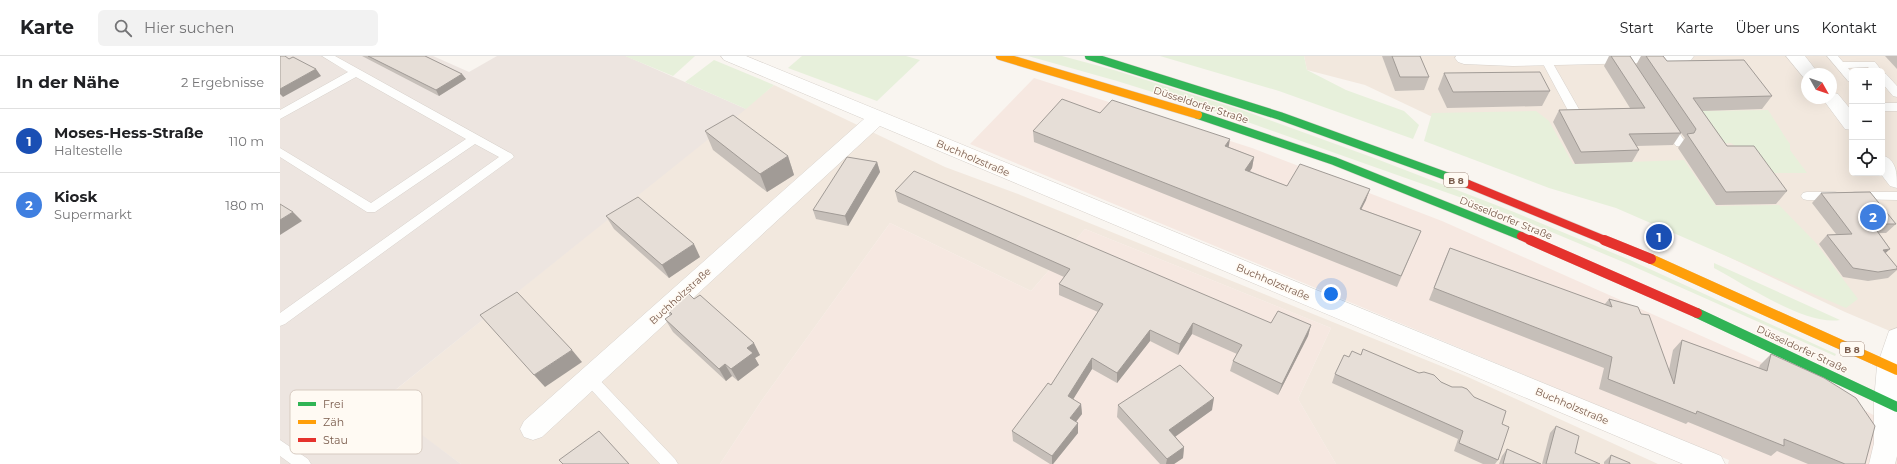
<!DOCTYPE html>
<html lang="de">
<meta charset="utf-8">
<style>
:root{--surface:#fff;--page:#f2f2f2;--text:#202124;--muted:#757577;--line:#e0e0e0;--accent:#7c3aed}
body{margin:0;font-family:Montserrat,sans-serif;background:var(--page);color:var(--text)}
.controls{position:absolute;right:12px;top:12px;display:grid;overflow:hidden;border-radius:6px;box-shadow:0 4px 16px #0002}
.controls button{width:36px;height:36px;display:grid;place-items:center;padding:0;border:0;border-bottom:1px solid var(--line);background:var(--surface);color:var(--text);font:20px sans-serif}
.compass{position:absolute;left:1521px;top:12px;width:36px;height:36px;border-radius:50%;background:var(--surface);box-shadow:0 4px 16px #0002;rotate:130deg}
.you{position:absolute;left:1051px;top:238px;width:14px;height:14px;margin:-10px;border:3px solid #fff;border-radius:50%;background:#1a73e8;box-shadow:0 0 0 6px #1a73e833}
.badge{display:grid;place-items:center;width:26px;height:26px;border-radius:50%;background:var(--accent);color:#fff;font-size:13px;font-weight:700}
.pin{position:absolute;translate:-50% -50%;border:2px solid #fff;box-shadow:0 1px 4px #0006}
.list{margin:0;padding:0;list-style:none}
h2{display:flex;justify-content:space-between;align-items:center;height:52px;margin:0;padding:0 16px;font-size:17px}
h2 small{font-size:13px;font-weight:400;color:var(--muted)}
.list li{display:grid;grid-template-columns:26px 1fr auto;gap:12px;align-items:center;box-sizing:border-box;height:64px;padding:0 16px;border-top:1px solid var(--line)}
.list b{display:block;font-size:15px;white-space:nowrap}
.list p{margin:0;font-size:13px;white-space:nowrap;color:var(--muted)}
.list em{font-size:13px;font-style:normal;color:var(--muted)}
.icon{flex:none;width:22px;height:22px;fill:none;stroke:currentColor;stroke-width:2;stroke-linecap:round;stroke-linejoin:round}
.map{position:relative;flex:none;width:1617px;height:408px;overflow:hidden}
header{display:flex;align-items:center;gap:24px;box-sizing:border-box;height:56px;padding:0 20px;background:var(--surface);border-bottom:1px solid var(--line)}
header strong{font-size:19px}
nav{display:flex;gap:22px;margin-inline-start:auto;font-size:14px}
.search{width:280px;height:36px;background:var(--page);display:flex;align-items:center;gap:10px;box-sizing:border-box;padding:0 14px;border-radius:6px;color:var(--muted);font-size:15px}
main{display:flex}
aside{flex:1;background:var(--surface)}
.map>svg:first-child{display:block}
</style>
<header>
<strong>Karte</strong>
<div class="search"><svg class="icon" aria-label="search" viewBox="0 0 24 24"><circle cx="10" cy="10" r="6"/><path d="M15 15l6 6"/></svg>Hier suchen</div>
<nav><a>Start</a><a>Karte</a><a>Über uns</a><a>Kontakt</a></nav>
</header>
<main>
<aside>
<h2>In der Nähe<small>2 Ergebnisse</small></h2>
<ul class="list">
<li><span class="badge" style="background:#1a4fb4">1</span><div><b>Moses-Hess-Straße</b><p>Haltestelle</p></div><em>110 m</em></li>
<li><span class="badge" style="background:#3f7fe0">2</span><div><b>Kiosk</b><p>Supermarkt</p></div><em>180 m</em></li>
</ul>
</aside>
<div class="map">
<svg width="1617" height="408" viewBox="0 0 1617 408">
<rect width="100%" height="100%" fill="#f9f5f0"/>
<g fill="#f2e8de" fill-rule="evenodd">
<path d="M1024 0H1617V278L1565 256 1085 29 1027 14ZM1572 15H1602V117H1572ZM1527 18H1551V42H1527Z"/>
<path d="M494 29 665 111 738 138 1188 321 1378 408H1056L1018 343 1051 272 805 173 751 235 610 167 482 344 440 408H181L98 348Z"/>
</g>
<g fill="#f6e8e1">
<path d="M754 22 972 92 1162 165 1566 344 1617 372V408H1448L1449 404 690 88Z"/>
<path d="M610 167 751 235 805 173 1051 272 1018 343 1056 408H440L482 344Z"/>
</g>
<path fill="#ede5e0" d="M0 0H153L189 16 217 0H346L466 53 99 347 181 408H0Z"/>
<g fill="#e7f0db">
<path d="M345 0H415L393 20Z"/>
<path d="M522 0H626L640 4 597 45 508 12Z"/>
<path d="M748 0H782L834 14 962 54 1094 102 1234 156 1350 204 1556 298 1555 300 1348 208 1233 160 962 64 837 25Z"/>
<path d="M880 0H1024L1027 14 1066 34 1124 55 1139 69 1133 83 999 35Z"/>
<path d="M434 4 494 29 466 53 405 26Z"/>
<path d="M1372 9 1400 17 1428 55 1488 54C1496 66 1502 77 1510 88V94L1527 117H1492L1451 87 1426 88Z"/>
<path d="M1256 55 1269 65 1293 108 1404 104 1436 150 1499 149 1536 187 1578 243 1566 252 1336 152 1269 132 1144 85 1152 57Z"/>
<path d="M1434 207 1560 264C1526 270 1464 228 1434 212Z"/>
</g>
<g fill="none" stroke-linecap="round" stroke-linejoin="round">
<g stroke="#d7d1cb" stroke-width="1">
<g id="lane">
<path d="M42 0H55L232 98 234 101 5 268 0 270V257L219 101 195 88 95 156H87L0 101V92L91 147 186 83 76 21 0 63V54L68 16Z"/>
<path d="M1547 0H1558L1563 6H1595L1602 15H1591L1588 11 1568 12 1572 16V26L1568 25Z"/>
<path d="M1266 1 1271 4 1304 62 1302 65H1294L1292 62 1261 4Z"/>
<path d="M1602 17 1606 18 1617 30V41L1613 40 1602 27Z"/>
<rect x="1602" y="47" width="15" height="8"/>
<path d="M1388 66 1392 67 1404 84 1406 87 1404 90H1396L1384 73 1382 70 1384 67Z"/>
<path d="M1527 136H1555L1559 137 1561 140 1559 143 1555 144H1527L1523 143 1521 140 1523 137Z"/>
<path d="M1575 136H1617V144L1571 143 1569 140 1571 137Z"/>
<path d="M309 316 314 318 395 403 398 408H380L304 326 302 322 304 318Z"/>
<path d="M0 384 28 403 31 408H11L0 400Z"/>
</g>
</g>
<g stroke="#d7d1cb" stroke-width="1">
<g id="street">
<path d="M441 0H466L1441 400 1445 408H1403L600 70 262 381 253 384 244 381 240 373 244 365 584 63 444 4Z"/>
<path d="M1176 0H1414L1411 4 1405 6 1233 10 1184 8 1178 6 1175 2Z"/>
<path d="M1506 0H1525L1539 18H1527V23L1524 22Z"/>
<path d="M1551 36 1558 38 1572 55V74L1565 73 1542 42H1551Z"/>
<path d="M1602 99C1617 104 1617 117 1617 132L1610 130 1600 117H1602Z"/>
<path d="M1617 272V400L1615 408H1589L1594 387V345L1597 310 1609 275Z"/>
</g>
</g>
<g stroke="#dad1cc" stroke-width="9">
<g id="fast-far1">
<path d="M809 0 1000 60 1188 128"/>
<path d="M918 59 1054 105 1241 180"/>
</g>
</g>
<g stroke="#dad1cc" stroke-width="10">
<path id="fast" d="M1417 257 1617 351"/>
</g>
<g stroke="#dad1cc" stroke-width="9">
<path id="slow-far1" d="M720 0 918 59"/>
</g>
<g stroke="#dad1cc" stroke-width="10">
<path id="slow" d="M1371 203 1617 314"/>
</g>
<g stroke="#dad1cc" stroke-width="9">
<g id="jam-far1">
<path d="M1188 128 1327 185"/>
<path d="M1241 180 1252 185"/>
</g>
</g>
<g stroke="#dad1cc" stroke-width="10">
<g id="jam">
<path d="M1250 184 1417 257"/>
<path d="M1324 184 1371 203"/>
</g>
</g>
<use href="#lane" fill="#fefefd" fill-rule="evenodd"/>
<use href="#street" fill="#fefefd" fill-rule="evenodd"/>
<use href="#fast-far1" stroke="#30b455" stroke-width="8"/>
<use href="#fast" stroke="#30b455" stroke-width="10"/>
<use href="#slow-far1" stroke="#ff9f0a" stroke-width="8"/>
<use href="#slow" stroke="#ff9f0a" stroke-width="10"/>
<use href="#jam-far1" stroke="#e5322d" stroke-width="8"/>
<use href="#jam" stroke="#e5322d" stroke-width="10"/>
</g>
<g fill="#c6bfb9">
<path d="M82 0H145L182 18 186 23 159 40Z"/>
<path d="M1102 0H1140L1149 21 1144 34 1115 35Z"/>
<path d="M1329 0H1350L1356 9 1361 0H1383L1387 5 1492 40 1482 53 1422 55 1447 90 1507 135 1496 148 1436 149 1398 92 1405 82 1401 77 1393 89 1356 90 1359 94 1352 106 1295 108 1273 66 1279 54 1350 52 1324 10Z"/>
<path d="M1605 0H1617V13Z"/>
<path d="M1164 17 1270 35 1262 50 1167 52 1158 33Z"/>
<path d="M820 57 949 91 974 101 972 112 970 115 1007 130 1086 144 1081 153 1141 175 1117 231 754 86 753 75Z"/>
<path d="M425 75 508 100 514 119 487 136 433 94Z"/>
<path d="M597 106 600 116 568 170 536 163 533 154Z"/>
<path d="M615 135 991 267 1031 269 1028 280 998 339 950 315 953 305 957 298 912 278 898 299 870 285 837 327 812 313 793 343 801 348 802 358 796 366 798 377 773 408H770L733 385 732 375 771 329 818 256 779 239V228L784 221 618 146Z"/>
<path d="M1541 137 1616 168 1606 177H1599L1610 193 1605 197 1617 211V214L1608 222 1588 225 1563 221 1539 188 1547 179 1556 178 1532 147Z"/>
<path d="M326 160 420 201 389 222 334 173Z"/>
<path d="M1170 192 1324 249 1329 243 1361 258 1389 314 1393 294 1402 284 1479 312 1480 309 1491 298 1585 408H1528L1497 395 1491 400 1408 366 1406 368 1319 333 1324 312 1149 244 1165 203Z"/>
<path d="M414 243 480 299 475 302 479 309 458 325 452 320 446 325 393 276 385 263 390 260 387 253Z"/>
<path d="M1081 299 1161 326 1194 341 1222 368 1218 404 1215 408H1203L1174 395 1178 383 1052 327 1055 318 1069 301Z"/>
<path d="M838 349 932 354 895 380 904 391 903 402 894 408H880L837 361Z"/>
<path d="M1276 370 1295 397 1320 408H1262L1270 377Z"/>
<path d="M1227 393 1261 408H1219L1222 400Z"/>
<path d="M1331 399 1350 408H1324V406Z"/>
</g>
<g fill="#a19b96">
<path d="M36 13 41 20 3 41 0 38V33Z"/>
<path d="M182 18 186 23 159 40 156 34Z"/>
<path d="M950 83 948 95 945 90Z"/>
<path d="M508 100 514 119 487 136 480 118Z"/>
<path d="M974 101 972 112 963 125 965 114Z"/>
<path d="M597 106 600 116 568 170 565 160Z"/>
<path d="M1090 133 1086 144 1076 164 1080 153Z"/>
<path d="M13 156 22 165 0 179V164Z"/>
<path d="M414 188 420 201 389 222 382 209Z"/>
<path d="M1610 193 1600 202 1603 194Z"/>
<path d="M913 267 912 278 898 299 900 288Z"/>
<path d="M1031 269 1028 280 998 339 1002 328Z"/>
<path d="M870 274V285L837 327V317Z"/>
<path d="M474 287 480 299 475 302 479 309 458 325 451 313 467 292Z"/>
<path d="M292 294 302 306 265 331 254 319Z"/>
<path d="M812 302V313L789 350 788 340Z"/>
<path d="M445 308 452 320 446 325 439 313Z"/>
<path d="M934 342 932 354 888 386 889 374Z"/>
<path d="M801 348 802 358 791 372 790 362Z"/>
<path d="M798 367V377L773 408H772V400Z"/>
<path d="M904 391 903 402 894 408H886L887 403Z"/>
</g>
<g fill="#e6ded7" stroke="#a19b96">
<path d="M0 0H5L9 3 13 1 36 13 0 33Z"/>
<path d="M88 0H145L182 18 156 34Z"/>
<path d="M1112 0H1140L1149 21H1120Z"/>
<path d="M1331 0H1350L1401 77 1349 78 1359 94 1301 96 1279 54 1365 52Z"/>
<path d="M1366 0H1383L1387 5 1464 4 1492 40 1413 42 1447 90H1474L1507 135 1446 136 1407 78 1414 77 1416 73Z"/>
<path d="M1260 16 1270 35 1173 36 1164 17Z"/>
<path d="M782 43 820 57 832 44 950 83 945 90 974 101 965 114 1007 130 1020 108 1090 133 1080 153 1141 175 1121 220 753 75Z"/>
<path d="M453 59 508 100 480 118 425 75Z"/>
<path d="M567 101 597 106 565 160 533 154Z"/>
<path d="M634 115 991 267 998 255 1031 269 1002 328 953 305 962 289 913 267 900 288 870 274 837 317 812 302 788 340 801 348 790 362 798 367 772 400 732 375 768 327 771 329 823 248 779 228 790 213 615 135Z"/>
<path d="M1590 136 1616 168H1592L1610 193 1603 194 1617 211V213L1598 216 1573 212 1547 179 1572 178 1541 137Z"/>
<path d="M358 141 414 188 382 209 326 160Z"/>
<path d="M0 148 13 156 0 164Z"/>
<path d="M1170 192 1332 251 1329 243 1358 251 1361 258 1369 259 1394 328 1402 284 1487 315 1491 298 1544 322 1576 342 1595 370 1585 408H1565L1504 383V390L1417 355 1416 358 1328 323 1332 301 1154 232Z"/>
<path d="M237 236 292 294 254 319 200 259Z"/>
<path d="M409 238 414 243 420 239 474 287 467 292 473 297 451 313 445 308 439 313 385 263 392 258 387 253Z"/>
<path d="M1083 293 1139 317 1144 316 1154 319 1161 326 1172 331H1182L1187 333 1194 341 1226 355 1222 368 1229 371 1218 404 1179 387 1183 375 1055 318 1064 299 1069 301 1072 295 1081 299Z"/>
<path d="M900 309 934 342 889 374 904 391 887 403 838 349Z"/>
<path d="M1276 370 1299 380 1295 397 1320 408H1266Z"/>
<path d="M319 375 349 408H283L279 404Z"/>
<path d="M1227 393 1261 408H1223Z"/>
<path d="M1331 399 1350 407V408H1329Z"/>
</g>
<g text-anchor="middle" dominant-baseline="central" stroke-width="3" stroke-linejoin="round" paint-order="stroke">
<g fill="#fffaf3" stroke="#a28b7f" stroke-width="1">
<rect x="1164" y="117" width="24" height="14" rx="3"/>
<rect x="1560" y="286" width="24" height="14" rx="3"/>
</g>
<g font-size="9" font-weight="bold" fill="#7a5c4d">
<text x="1176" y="124">B 8</text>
<text x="1572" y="293">B 8</text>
</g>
<g font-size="10" fill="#7a5c4d" stroke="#fffaf3">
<text transform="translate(921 49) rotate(18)">Düsseldorfer Straße</text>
<text transform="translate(693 102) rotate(23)">Buchholzstraße</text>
<text transform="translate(1226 162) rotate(22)">Düsseldorfer Straße</text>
<text transform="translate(993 226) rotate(23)">Buchholzstraße</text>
<text transform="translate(400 240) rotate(-42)">Buchholzstraße</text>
<text transform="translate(1522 293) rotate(25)">Düsseldorfer Straße</text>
<text transform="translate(1292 350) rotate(23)">Buchholzstraße</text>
</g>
</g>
<rect x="10" y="334" width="132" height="64" rx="6" fill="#fffaf3" stroke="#d7cbc1" stroke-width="1"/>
<rect x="18" y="346" width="18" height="4" fill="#30b455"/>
<rect x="18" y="364" width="18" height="4" fill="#ff9f0a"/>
<rect x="18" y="382" width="18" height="4" fill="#e5322d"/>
<g font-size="11" fill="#7a5c4d">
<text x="43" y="352">Frei</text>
<text x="43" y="370">Zäh</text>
<text x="43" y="388">Stau</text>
</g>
</svg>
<div class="controls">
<button>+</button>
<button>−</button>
<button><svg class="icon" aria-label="locate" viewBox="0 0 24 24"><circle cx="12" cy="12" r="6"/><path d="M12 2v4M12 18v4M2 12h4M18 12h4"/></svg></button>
</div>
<svg class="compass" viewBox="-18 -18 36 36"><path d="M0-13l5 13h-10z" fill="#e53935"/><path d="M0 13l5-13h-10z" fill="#757577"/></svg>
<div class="you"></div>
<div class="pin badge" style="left:1379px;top:181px;background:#1a4fb4">1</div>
<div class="pin badge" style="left:1593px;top:161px;background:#3f7fe0">2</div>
</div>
</main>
